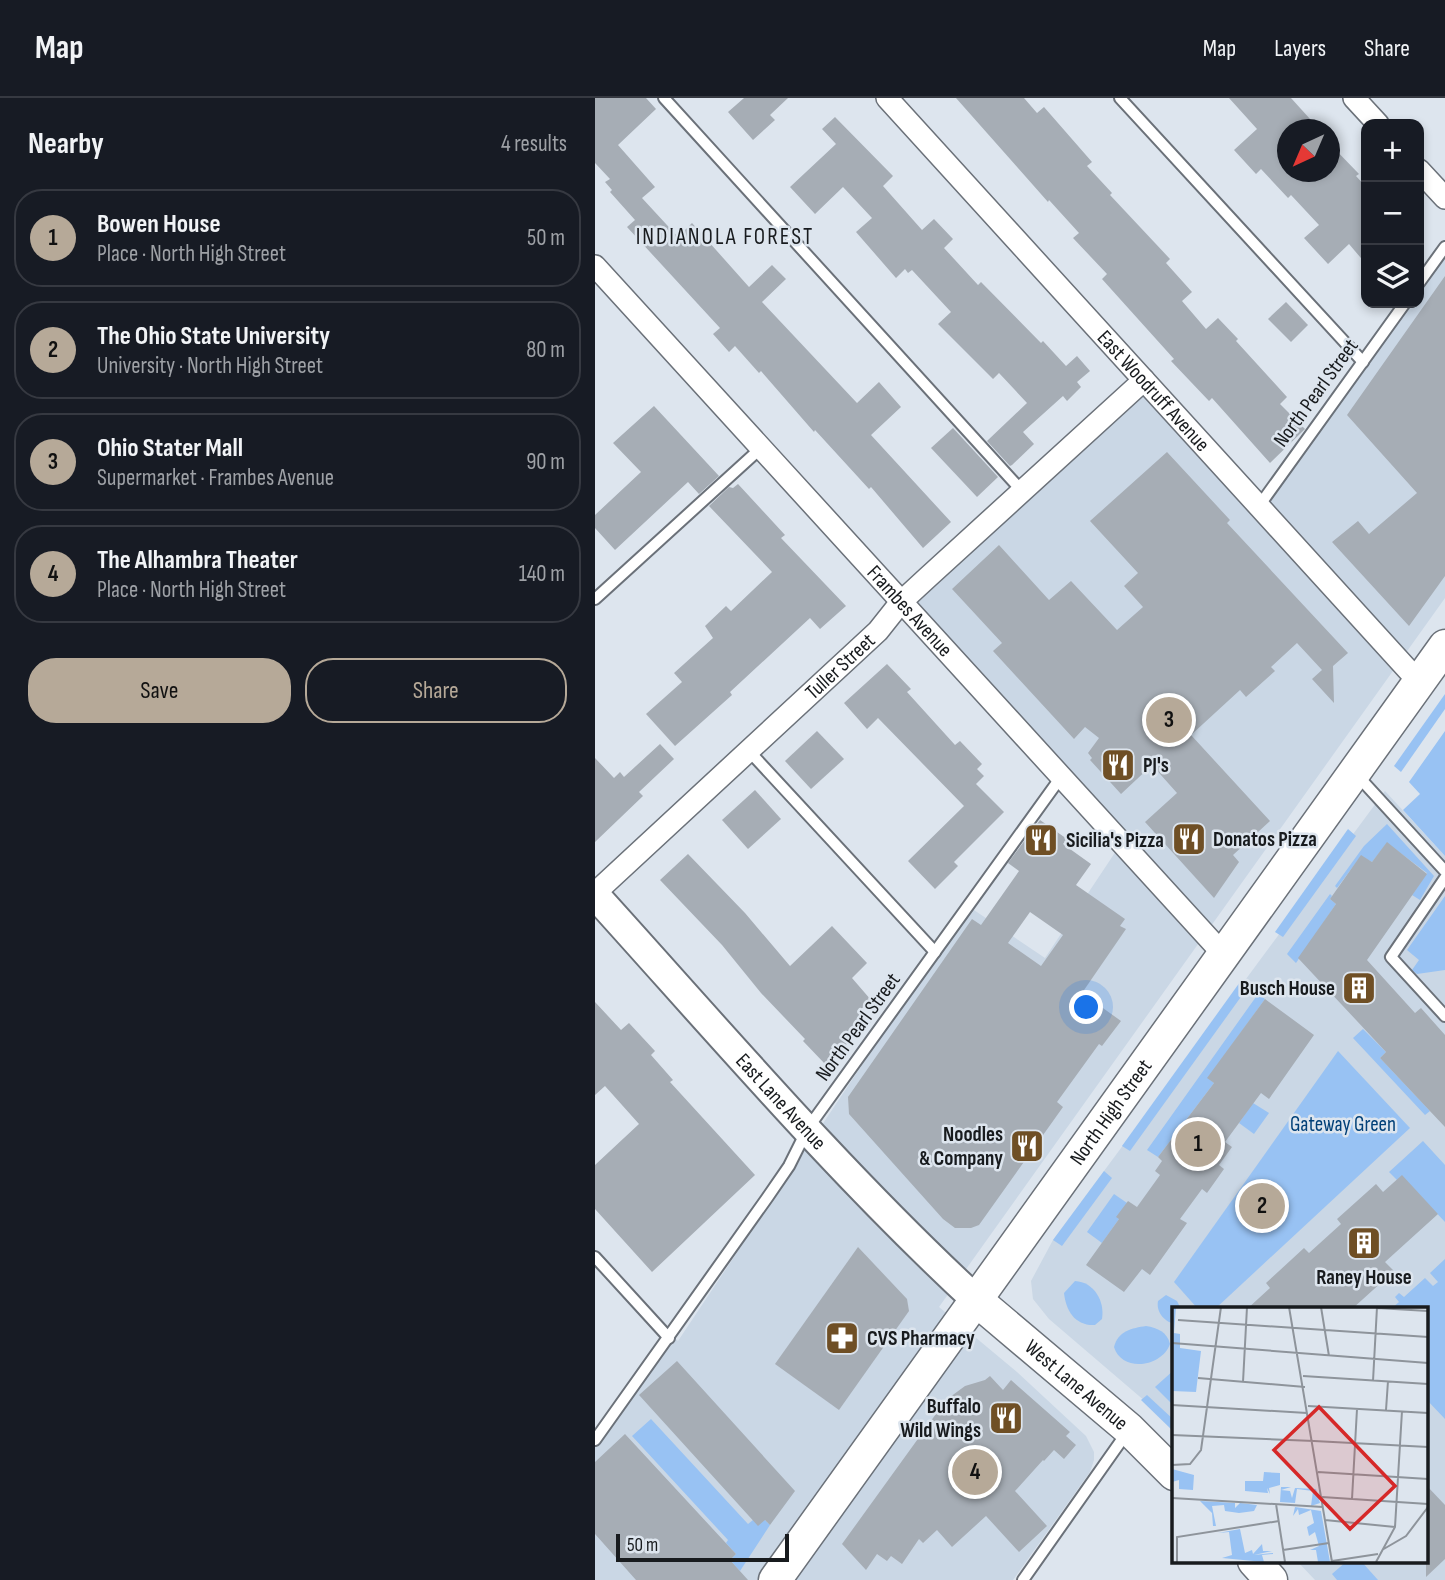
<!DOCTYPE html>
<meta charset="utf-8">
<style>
:root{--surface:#171b24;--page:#20242c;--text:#f1f3f6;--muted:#9ea1a6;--line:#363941;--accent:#b6a998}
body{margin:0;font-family:"Sofia Sans Condensed",sans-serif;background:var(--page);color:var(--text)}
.controls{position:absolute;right:21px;top:21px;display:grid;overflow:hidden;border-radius:14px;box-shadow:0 4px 10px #0003}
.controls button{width:63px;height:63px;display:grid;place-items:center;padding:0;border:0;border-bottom:2px solid var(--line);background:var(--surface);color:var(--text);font:35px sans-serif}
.compass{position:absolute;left:682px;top:21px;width:63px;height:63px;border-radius:50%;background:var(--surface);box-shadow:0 4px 10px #0003;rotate:224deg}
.scale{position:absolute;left:21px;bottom:18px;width:173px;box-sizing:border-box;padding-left:7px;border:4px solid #181b1e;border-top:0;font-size:19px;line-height:24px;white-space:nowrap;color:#181b1e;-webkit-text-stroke:5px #dde5ee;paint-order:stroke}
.you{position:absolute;left:492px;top:910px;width:24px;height:24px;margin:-18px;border:5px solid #fff;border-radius:50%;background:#1a73e8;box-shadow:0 0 0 10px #1a73e833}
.badge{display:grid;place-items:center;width:46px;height:46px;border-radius:50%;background:var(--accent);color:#111;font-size:23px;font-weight:700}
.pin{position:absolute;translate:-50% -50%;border:4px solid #fff;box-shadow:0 2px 7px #0006}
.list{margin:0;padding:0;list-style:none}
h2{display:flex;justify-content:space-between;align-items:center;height:91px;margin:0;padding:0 28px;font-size:30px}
h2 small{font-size:23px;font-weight:400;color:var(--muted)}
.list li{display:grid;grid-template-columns:46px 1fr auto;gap:21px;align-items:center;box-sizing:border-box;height:98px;margin:0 14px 14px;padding:0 14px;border:2px solid var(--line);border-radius:28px}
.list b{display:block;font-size:26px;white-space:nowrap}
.list p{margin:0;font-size:23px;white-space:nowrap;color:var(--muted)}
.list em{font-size:23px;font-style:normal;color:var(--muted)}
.actions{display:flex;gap:14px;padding:21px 28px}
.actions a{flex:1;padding:16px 0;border:2px solid var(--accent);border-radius:28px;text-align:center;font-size:24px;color:var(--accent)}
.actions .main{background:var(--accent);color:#111}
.icon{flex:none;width:38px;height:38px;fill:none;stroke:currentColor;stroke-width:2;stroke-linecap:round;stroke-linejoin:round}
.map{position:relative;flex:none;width:850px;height:1482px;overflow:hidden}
header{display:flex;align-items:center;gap:42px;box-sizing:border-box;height:98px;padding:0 35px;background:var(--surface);border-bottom:2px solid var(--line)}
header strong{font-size:33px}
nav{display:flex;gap:38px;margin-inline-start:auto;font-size:24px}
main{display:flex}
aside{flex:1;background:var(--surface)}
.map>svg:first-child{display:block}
</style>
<header>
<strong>Map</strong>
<nav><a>Map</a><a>Layers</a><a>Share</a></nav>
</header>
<main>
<aside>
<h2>Nearby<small>4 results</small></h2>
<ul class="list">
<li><span class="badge">1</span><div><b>Bowen House</b><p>Place · North High Street</p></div><em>50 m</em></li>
<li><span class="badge">2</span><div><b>The Ohio State University</b><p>University · North High Street</p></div><em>80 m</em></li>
<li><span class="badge">3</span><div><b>Ohio Stater Mall</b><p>Supermarket · Frambes Avenue</p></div><em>90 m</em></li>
<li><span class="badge">4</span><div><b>The Alhambra Theater</b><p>Place · North High Street</p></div><em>140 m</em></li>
</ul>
<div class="actions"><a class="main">Save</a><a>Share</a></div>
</aside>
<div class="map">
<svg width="850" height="1482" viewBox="0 0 850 1482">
<rect width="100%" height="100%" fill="#dde5ee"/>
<g fill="#cad7e5">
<path d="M850 154V500L344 1209 422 1274 491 1338 499 1354V1362L495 1374 418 1482H0V1342L76 1237 83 1243 373 808 450 860 525 747 306 504 552 283 664 411 813 205H824V190Z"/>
<path d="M790 693 850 758V1482H720L702 1463H831V1211H579V1331L558 1310 454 1221 438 1201 436 1183 458 1142Z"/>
</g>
<g fill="#98c2f3">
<path d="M850 596V611L806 674 799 668Z"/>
<path d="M850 633V758L808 712 825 696 814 684Z"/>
<path d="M792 726 839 778 825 802 817 797 832 775 792 745 777 764 766 758 742 790 740 788 769 748Z"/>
<path d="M753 731 761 738 688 839 680 834Z"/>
<path d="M735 796 737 798 735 801 741 806 701 865 692 856Z"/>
<path d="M850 798V872L822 876 817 872 824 862 812 852Z"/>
<path d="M645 884 653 889 535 1053 527 1048Z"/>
<path d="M663 896 670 901 613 980 619 985 563 1059 552 1052Z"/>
<path d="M768 931 791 954 785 960 835 1013 830 1017 758 940Z"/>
<path d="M743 953 815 1030 620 1211H603L579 1184Z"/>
<path d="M658 1005 674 1015 659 1036 644 1025Z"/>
<path d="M828 1043 850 1067V1124L807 1078 802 1082 794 1074Z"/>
<path d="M509 1073 517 1080 467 1148 458 1142Z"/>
<path d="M519 1096 532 1105 524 1121 507 1145 492 1134Z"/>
<path d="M850 1161V1321L831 1301V1211H796L804 1204 800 1199 804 1195 809 1199 830 1180 838 1188 843 1184 835 1175Z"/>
<path d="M480 1183C499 1184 510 1203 507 1221L500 1227C480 1228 471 1213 469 1195Z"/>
<path d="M571 1197 582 1203 586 1211H579V1226C569 1223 561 1214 563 1203Z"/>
<path d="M551 1228C563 1230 572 1234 575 1246 567 1269 527 1275 519 1249 523 1233 537 1230 551 1228Z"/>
<path d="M579 1272V1308L560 1289Z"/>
<path d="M552 1297 579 1322V1334L546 1302Z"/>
<path d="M56 1321 153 1426 158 1422H170L175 1427 145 1473 135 1462 141 1456 131 1445 133 1442 37 1338Z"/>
<path d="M752 1463H766L783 1482H742L737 1476Z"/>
</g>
<g fill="#a6adb5" fill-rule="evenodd">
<path d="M0 0H51L61 11 23 47 60 89 47 100 83 139 97 125 154 189 177 167 191 181 167 204 262 305 284 284 306 309 276 337 356 424 328 450 276 389 274 391 220 332 219 334 166 273 164 275 140 248 134 254 118 236 125 230 32 129 40 122 15 94 17 92 10 84 15 81 0 65Z"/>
<path d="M149 0H193L175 17 180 22 158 42 133 14Z"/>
<path d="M361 0H429L442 15 449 9 497 64 492 68 517 95 515 97 575 161 571 165 597 194 587 203 611 231 623 220 643 241 641 243 692 299 685 306 710 331 675 365 617 300 614 303 576 263 579 261 507 181 512 176 478 140 484 135 454 102 453 104Z"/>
<path d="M634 0H696L725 32H692V74H734V45L764 76 761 78 771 89V166L754 146 733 166 709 140 724 127 696 97 693 100 666 71 661 76 639 52 662 31Z"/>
<path d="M240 19 298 78 288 88 327 132 339 121 358 141 349 150 383 187 386 184 446 245 448 243 471 268 482 258 495 273 482 284 486 289 472 303 468 298 428 334 439 346 417 367 415 368 392 343 432 305 404 275 398 281 343 226 356 214 317 172 313 175 310 171 301 180 261 134 277 120 248 89 220 116 195 89 241 46 227 31Z"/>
<path d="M850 178V478L814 528 737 444 763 423 774 436 822 395 752 317Z"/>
<path d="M691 204 713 227 696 244 673 221Z"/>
<path d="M59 308 124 378 104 396 93 384 20 452 0 430V417L46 374 18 345Z"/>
<path d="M358 330 403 379 382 399 336 350Z"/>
<path d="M572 354 635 422 632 425 753 555 738 568 739 605 717 581 727 572 702 545 676 569 680 573 651 599 645 592 596 637 675 723 638 757 644 764 619 800 550 724 582 695 557 667 526 696 495 662 497 660 493 655 504 640 490 629 479 641 398 553 407 545 357 491 404 447 454 502 476 483 522 532 548 509 529 488 543 475 495 423Z"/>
<path d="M143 386 190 437 186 440 251 508 225 531 215 520 135 594 137 597 80 648 51 616 87 584 79 575 118 540 110 528 131 508 136 513 177 474 114 408 134 389 138 390Z"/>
<path d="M292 566 316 591 312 594 360 647 365 643 387 666 382 671 389 678 381 686 409 714 359 764 363 768 340 791 313 763 369 708 283 620 272 631 249 605Z"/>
<path d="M222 633 249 661 216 691 190 663Z"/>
<path d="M65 646 79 661 44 694 48 698 0 744V660L19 680 25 674 29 679Z"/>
<path d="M160 692 186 721 153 751 127 722Z"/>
<path d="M445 722 472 741 468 746 496 766 481 787 530 821 525 828 531 831 487 895 526 923 507 948 504 946 462 1004 468 1009 384 1127 376 1130H360L348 1121 254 1016 253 999 377 821 386 827 424 773 413 765ZM435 814 468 837 446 868 413 845Z"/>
<path d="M792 744 832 776 772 862 820 915 826 910 850 937V1029L785 960 791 954 703 860 741 806 735 801 766 757 777 764Z"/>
<path d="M93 756 150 815 195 868 237 828 272 865 257 880 276 902 265 912 276 924 230 966 208 943 210 941 166 895 127 847 65 782Z"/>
<path d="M670 901 719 937 674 1001 666 995 630 1044 637 1049 624 1067 629 1071 612 1095 607 1091 585 1121 592 1125 555 1177 547 1171 529 1194 491 1167 524 1121 521 1119 533 1103 542 1109 565 1077 560 1073 567 1063 563 1059 619 985 612 980Z"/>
<path d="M0 904 26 932 34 925 60 953 56 957 78 982 75 984 160 1077 57 1174 0 1111V1067L44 1026 10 988 0 997Z"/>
<path d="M807 1077 843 1116 790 1164 799 1173 757 1211H652L675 1190 671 1185 709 1150 714 1155 746 1126 742 1121 781 1086 788 1094Z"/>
<path d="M263 1149 312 1201 314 1213 244 1312 180 1266Z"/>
<path d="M82 1263 200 1393 175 1427 170 1422 163 1428 44 1297Z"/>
<path d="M395 1278 408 1292 416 1282 475 1334 471 1338 481 1347 469 1361 459 1352 449 1363 448 1362 420 1393 452 1428 424 1454 391 1418 357 1449 342 1432 328 1445 324 1441 307 1466 296 1458 292 1463 282 1456 271 1472 247 1446 351 1302 370 1288 390 1282Z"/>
<path d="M30 1336 141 1456 135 1462 153 1482H41L0 1436V1364Z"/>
<path d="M831 1387 850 1407V1461L831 1479Z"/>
</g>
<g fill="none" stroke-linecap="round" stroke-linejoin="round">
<g stroke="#6b7179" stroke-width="14">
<g id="lane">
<path d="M69 0 427 393"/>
<path d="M525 0 768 264"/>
<path d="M824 185 850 149"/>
<path d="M664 408 810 205"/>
<path d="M0 501 166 350"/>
<path d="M154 653 340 854"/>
<path d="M762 677 850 773"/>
<path d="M850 780 796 859 850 918"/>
<path d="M0 1159 74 1240"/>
<path d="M0 1342 172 1100 194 1068 213 1030 466 679"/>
<path d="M428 1482 533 1333"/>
</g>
</g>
<g stroke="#6b7179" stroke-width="24">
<g id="street">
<path id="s1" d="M292 0 824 584"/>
<path d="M759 0 783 26"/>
<path d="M824 72 850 100"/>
<path id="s2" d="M0 168 629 857"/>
<path id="s3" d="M0 795 283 533 306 504 332 480 549 282"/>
</g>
</g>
<g stroke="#6b7179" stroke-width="32">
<g id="secondary">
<path id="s4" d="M0 797C124 934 245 1076 380 1201"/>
</g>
</g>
<g stroke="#6b7179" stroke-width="35">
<g id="primary">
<path id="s5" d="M380 1201 534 1331 579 1376"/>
<path d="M659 1463 676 1482"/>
<path id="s6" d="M180 1482 850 548"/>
</g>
</g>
<use href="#lane" stroke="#fff" stroke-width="10"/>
<use href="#street" stroke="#fff" stroke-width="21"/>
<use href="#secondary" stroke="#fff" stroke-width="28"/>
<use href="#primary" stroke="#fff" stroke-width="32"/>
</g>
<defs>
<g id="restaurant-square" transform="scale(1.75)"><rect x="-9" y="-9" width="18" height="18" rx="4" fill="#6f4f25" stroke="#dde5ee"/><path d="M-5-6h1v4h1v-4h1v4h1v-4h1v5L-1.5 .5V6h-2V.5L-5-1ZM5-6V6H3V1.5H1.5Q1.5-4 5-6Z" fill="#fff"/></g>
<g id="building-square" transform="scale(1.75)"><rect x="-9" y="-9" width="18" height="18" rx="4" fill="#6f4f25" stroke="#dde5ee"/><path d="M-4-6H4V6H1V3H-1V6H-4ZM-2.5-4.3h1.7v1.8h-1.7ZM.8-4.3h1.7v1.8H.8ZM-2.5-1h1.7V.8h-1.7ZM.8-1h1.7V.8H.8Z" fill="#fff"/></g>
<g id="pharmacy-square" transform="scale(1.75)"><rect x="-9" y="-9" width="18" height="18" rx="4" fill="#6f4f25" stroke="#dde5ee"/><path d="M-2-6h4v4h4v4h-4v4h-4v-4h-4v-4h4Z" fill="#fff"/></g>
</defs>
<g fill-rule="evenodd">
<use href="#restaurant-square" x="523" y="667"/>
<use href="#restaurant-square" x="594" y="741"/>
<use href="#restaurant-square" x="446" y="742"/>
<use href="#building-square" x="764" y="890"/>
<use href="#restaurant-square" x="432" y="1048"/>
<use href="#building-square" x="769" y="1145"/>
<use href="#pharmacy-square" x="247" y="1240"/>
<use href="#restaurant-square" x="411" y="1320"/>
</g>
<g text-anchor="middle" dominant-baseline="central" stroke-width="5" stroke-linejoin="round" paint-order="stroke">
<g font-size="21" fill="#181b1e" stroke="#dde5ee">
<text stroke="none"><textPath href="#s1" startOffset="396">East Woodruff Avenue</textPath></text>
<text transform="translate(721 295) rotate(-54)">North Pearl Street</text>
<text stroke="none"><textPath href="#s2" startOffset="467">Frambes Avenue</textPath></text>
<text stroke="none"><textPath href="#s3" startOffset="334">Tuller Street</textPath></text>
<text transform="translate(263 929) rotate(-54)">North Pearl Street</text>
<text stroke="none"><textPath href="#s4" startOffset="278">East Lane Avenue</textPath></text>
<text stroke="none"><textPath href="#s6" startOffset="576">North High Street</textPath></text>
<text stroke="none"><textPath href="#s5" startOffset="133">West Lane Avenue</textPath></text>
</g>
<g font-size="21" font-weight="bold" fill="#181b1e" stroke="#dde5ee" text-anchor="start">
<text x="548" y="667">PJ's</text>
<text x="618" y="741">Donatos Pizza</text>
<text x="471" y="742">Sicilia's Pizza</text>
<text x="740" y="890" text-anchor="end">Busch House</text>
<text x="408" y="1036" text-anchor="end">Noodles<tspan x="408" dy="24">&amp; Company</tspan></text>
<text x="769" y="1179" text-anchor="middle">Raney House</text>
<text x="272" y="1240">CVS Pharmacy</text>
<text x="386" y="1308" text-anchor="end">Buffalo<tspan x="386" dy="24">Wild Wings</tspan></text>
</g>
<g font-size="21" fill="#014078" stroke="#dde5ee">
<text x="748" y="1026">Gateway Green</text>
</g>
<g font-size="23" letter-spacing="2" fill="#181b1e" stroke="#dde5ee">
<text x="130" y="139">INDIANOLA FOREST</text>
</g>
</g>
<g transform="translate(577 1209)">
<rect width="256" height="256" fill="#dde5ee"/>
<path d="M0 0H4L2 26 8 27V41L29 44 24 85 0 84ZM0 162 22 168 21 183 7 182V173L0 175ZM92 165 108 166V178L97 181 98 187 95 181 96 186 73 184V174H91ZM109 180H119L109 183 118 184 120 191 123 181 144 182 148 196 139 199 141 184 125 182 123 196 108 195ZM28 194 63 196V201L68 196 85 198 82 204 67 206 53 204 52 198 40 199 44 219H41L40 206ZM123 200 149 204 158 255H146L144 243H138L147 239 143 225 137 229 135 220 142 216 139 203 127 208 126 202 121 209ZM68 222 73 246 80 243 81 247 90 237 91 244H100L82 248 101 246V247L90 248 92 255 50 251 60 248 57 225 46 226Z" fill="#98c2f3"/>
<path fill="none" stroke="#8e949b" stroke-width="2" d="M117 0 160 255M149 0 157 49M205 1 256 4M6 13 256 30M0 36 256 56M131 69 256 77M26 71 133 80M201 74 205 0M71 75 75 0M0 98 135 106M136 99 256 106M214 103 216 74M0 128 142 134M142 134 256 140M0 158 18 157 29 143 49 0M146 165 256 172M150 190 256 197M0 191 151 200M180 192 185 102M104 197 113 255M153 213 223 220M111 243 157 236M210 243 234 229 256 200M160 254 206 247M5 255V230L107 214M204 255 223 220 230 104"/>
<path fill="#d62828" fill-opacity="0.15" stroke="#d62828" stroke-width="3.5" d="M147 100 223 179 178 222 102 143Z"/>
<rect width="256" height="256" fill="none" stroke="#181b1e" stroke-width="3.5"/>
</g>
</svg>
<div class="controls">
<button>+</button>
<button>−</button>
<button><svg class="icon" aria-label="layers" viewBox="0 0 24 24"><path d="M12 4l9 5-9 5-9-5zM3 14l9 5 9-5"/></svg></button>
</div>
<svg class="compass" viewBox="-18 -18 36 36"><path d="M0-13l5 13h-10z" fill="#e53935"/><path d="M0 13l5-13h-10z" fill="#9ea1a6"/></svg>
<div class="scale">50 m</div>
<div class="you"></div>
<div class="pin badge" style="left:603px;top:1046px">1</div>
<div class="pin badge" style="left:667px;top:1108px">2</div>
<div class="pin badge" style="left:574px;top:622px">3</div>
<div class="pin badge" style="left:380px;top:1374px">4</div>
</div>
</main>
